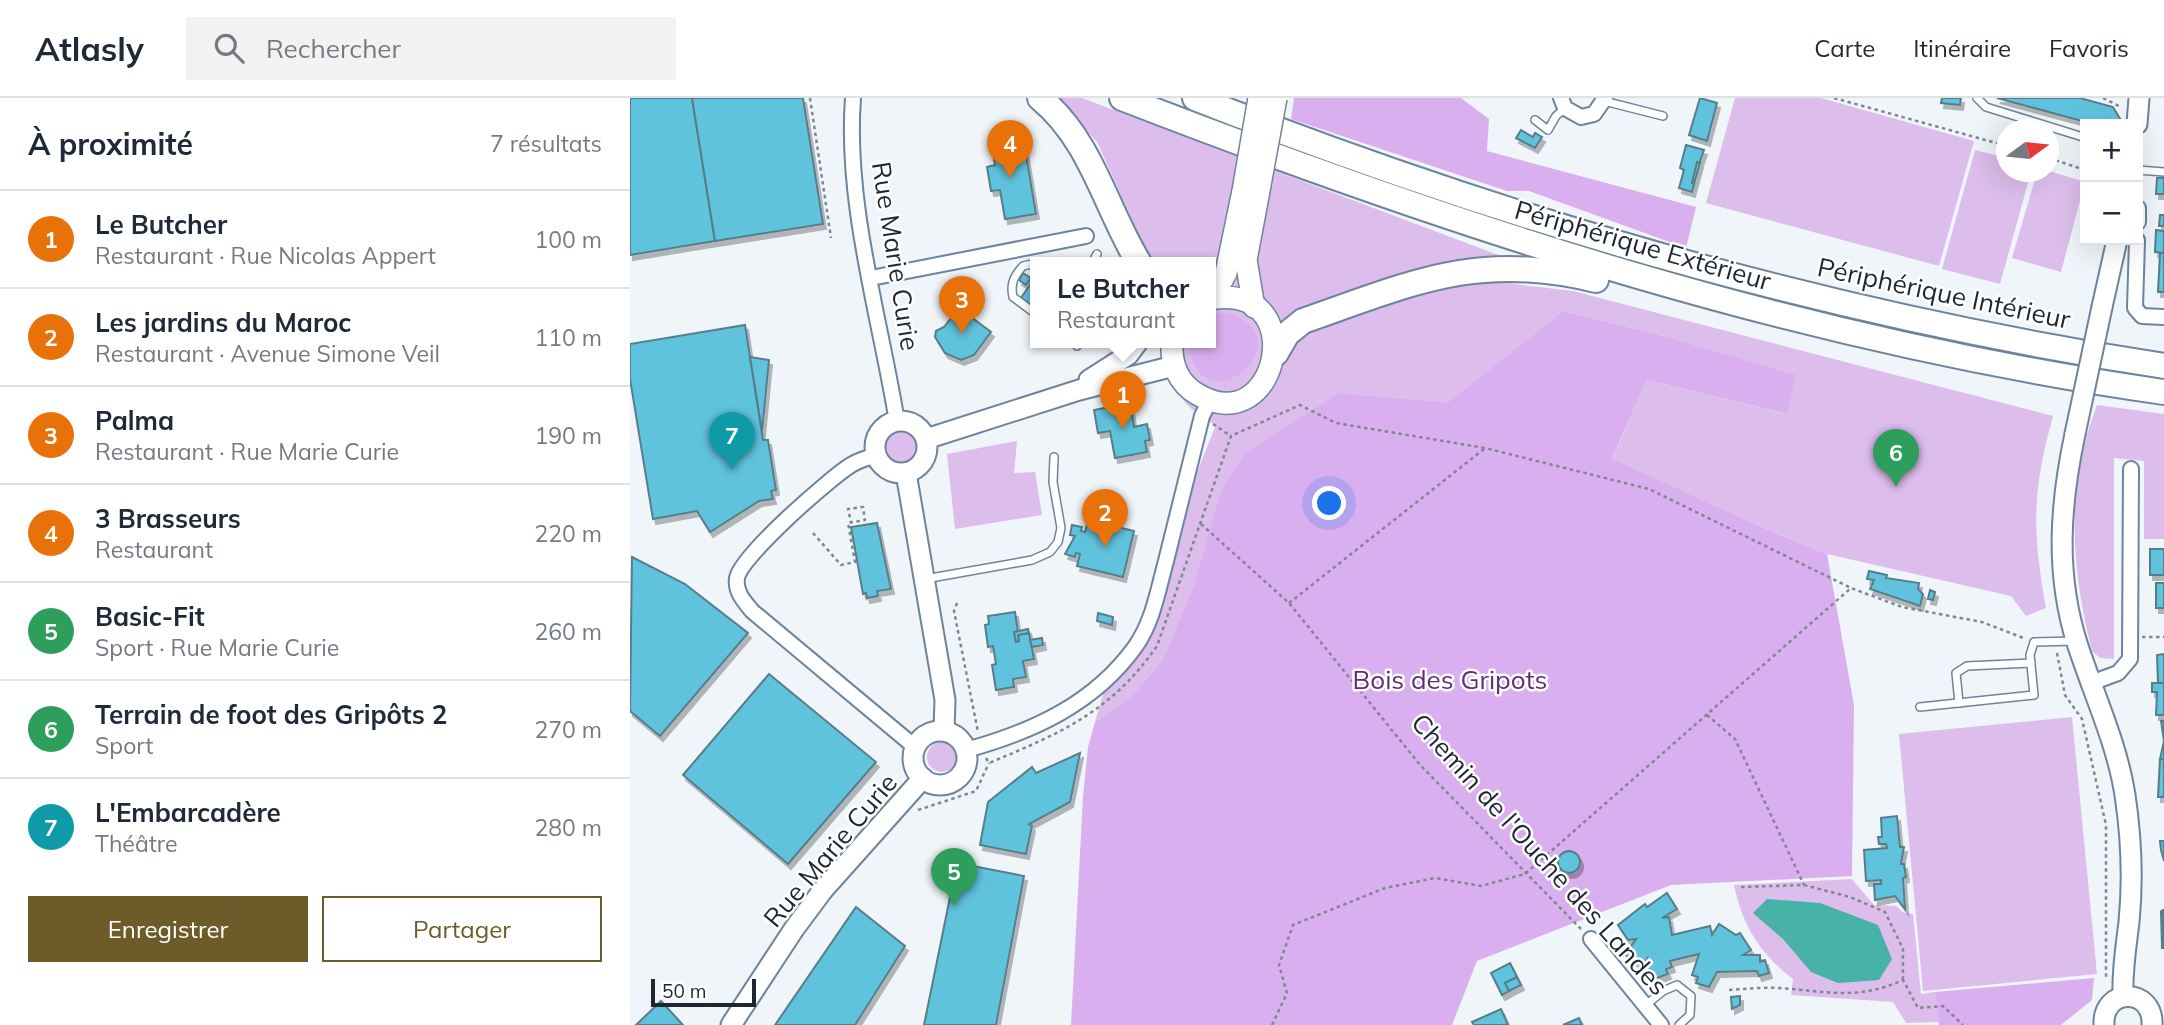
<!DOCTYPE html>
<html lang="fr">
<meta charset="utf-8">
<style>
:root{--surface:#fff;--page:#f2f2f3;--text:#1f2937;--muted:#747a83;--line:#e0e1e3;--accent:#6d5c2a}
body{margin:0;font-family:Mulish,sans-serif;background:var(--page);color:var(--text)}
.controls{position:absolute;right:21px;top:21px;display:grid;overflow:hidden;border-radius:0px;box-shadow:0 7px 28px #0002}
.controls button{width:63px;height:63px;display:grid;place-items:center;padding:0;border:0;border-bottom:2px solid var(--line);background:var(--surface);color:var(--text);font:35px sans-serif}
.compass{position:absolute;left:1366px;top:21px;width:63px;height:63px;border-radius:50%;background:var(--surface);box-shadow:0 7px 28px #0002;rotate:75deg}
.scale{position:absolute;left:21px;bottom:18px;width:105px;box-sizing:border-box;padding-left:7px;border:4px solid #1e2731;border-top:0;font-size:19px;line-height:24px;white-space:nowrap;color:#1e2731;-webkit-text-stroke:5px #fff;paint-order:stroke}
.you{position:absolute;left:700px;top:406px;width:24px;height:24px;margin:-18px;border:5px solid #fff;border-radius:50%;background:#1a73e8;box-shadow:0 0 0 10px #1a73e833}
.badge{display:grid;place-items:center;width:46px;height:46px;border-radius:50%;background:var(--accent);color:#fff;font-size:23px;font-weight:700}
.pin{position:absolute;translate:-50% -58px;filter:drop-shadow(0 2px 4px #0008)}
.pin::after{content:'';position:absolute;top:37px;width:24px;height:21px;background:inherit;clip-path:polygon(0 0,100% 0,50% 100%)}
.popup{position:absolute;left:400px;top:159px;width:186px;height:91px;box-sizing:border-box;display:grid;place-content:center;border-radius:0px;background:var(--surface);filter:drop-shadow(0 2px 5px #0005);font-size:23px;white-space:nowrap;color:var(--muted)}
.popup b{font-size:26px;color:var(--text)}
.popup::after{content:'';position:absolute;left:50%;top:100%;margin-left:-14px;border:14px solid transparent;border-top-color:var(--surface)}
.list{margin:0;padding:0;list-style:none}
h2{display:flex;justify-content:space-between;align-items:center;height:91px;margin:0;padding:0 28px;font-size:30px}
h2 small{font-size:23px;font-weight:400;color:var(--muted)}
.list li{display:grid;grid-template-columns:46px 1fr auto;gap:21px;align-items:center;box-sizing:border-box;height:98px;padding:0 28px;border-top:2px solid var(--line)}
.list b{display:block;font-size:26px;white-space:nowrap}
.list p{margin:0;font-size:23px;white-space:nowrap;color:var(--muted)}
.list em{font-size:23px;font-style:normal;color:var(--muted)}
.actions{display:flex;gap:14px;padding:21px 28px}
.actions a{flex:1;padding:16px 0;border:2px solid var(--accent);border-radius:0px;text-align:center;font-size:24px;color:var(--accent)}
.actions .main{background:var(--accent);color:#fff}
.icon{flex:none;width:38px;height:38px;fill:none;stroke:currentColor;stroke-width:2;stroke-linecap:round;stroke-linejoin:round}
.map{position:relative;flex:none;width:1534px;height:927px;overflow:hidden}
header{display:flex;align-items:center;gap:42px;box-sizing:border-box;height:98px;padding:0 35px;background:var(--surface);border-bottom:2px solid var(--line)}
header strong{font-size:33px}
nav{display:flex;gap:38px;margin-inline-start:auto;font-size:24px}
.search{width:490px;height:63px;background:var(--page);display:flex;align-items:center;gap:18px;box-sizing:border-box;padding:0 24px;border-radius:0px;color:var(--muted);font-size:26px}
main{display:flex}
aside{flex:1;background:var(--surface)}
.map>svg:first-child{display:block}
</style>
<header>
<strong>Atlasly</strong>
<div class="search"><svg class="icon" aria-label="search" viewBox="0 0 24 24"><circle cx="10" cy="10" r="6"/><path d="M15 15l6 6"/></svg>Rechercher</div>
<nav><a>Carte</a><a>Itinéraire</a><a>Favoris</a></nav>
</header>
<main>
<aside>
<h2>À proximité<small>7 résultats</small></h2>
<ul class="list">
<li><span class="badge" style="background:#e8710a">1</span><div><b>Le Butcher</b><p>Restaurant · Rue Nicolas Appert</p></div><em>100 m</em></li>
<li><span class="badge" style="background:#e8710a">2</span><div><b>Les jardins du Maroc</b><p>Restaurant · Avenue Simone Veil</p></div><em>110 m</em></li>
<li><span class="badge" style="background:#e8710a">3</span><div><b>Palma</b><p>Restaurant · Rue Marie Curie</p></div><em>190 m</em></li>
<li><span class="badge" style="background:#e8710a">4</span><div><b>3 Brasseurs</b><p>Restaurant</p></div><em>220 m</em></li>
<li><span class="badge" style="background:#2e9e5b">5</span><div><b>Basic-Fit</b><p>Sport · Rue Marie Curie</p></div><em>260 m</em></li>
<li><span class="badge" style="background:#2e9e5b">6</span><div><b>Terrain de foot des Gripôts 2</b><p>Sport</p></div><em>270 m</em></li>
<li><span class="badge" style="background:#0f9aa8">7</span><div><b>L'Embarcadère</b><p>Théâtre</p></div><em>280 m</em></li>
</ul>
<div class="actions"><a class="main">Enregistrer</a><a>Partager</a></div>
</aside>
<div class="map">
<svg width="1534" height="927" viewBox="0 0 1534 927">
<defs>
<filter id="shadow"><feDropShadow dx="3" dy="5" stdDeviation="0" flood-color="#0004"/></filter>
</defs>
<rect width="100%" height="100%" fill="#f0f5fa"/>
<g fill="#dcbdeb">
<path d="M428 0H452L871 158 883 186 943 193 1423 318C1402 394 1402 432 1416 510L1396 518 1381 498 1197 456 1138 432 982 362 1017 282 1156 316 1165 277 1027 236 933 213 818 304 709 295 565 484 532 563 499 601 465 624 474 593 498 571 517 547 535 495 559 394 586 327C544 305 545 289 534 245H580V165H522L467 44Z"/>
<path d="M1105 0H1191L1344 43 1309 168 1076 105Z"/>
<path d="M1345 52 1376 60 1377 74H1401L1370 186 1312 171Z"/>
<path d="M1419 73 1455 84 1431 174 1382 160 1407 74Z"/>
<path d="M1467 307 1534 316V441H1514V363L1484 360V561L1470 560 1462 553C1441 468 1435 391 1467 307Z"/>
<circle cx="270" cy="351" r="17"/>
<path d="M387 343 384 375 405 374 412 417 325 431 317 356Z"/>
<path d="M1442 619 1467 876 1293 893 1269 636Z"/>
<circle cx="312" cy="659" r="15"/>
<path d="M1222 781 1244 807 1266 808 1274 815 1283 816 1291 896 1305 894 1309 924 1276 925 1263 904 1161 897 1163 881C1131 857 1112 827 1104 787Z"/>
</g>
<g fill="#daafef">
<path d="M664 0H831L859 21 857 53 1066 109 1056 150 899 93H877L661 21Z"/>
<path d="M933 213 1027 236 1166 277 1157 316 1017 282 982 361 1138 432 1197 456 1224 607 1222 778 1041 787 847 863 822 927H441L453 698 458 649 465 624 499 601 532 563 565 484 591 393 616 355 709 295 818 304Z"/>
<path d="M597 215C681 241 569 333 559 247L580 245 581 218Z"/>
<path d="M1464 880 1462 902 1431 927H1309L1305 894Z"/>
</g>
<path fill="#46b2a8" d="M1137 801 1190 805 1248 827 1262 861 1249 882 1208 885 1181 874 1153 841 1123 815Z"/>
<g fill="#61c3de" stroke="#577e89" stroke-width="2" filter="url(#shadow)">
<path d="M0 0H62L85 143 0 157Z"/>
<path d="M62 0H173L193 126 85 143Z"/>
<path d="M1070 0 1087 5 1077 43 1059 37Z"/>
<path d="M1312 0H1331L1330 7 1311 5Z"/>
<path d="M1367 0H1450L1483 9 1493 26H1463Z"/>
<path d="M891 32 903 39 905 35 912 39 905 50 886 40Z"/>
<path d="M392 33 406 116 375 121 370 92 361 93 357 69 365 67 360 38Z"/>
<path d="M1056 47 1074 52 1062 85 1064 86 1062 94 1049 90 1054 72 1050 70Z"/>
<path d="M1067 64 1070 65 1064 86 1062 85Z"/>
<path d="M1527 80H1534V96H1526Z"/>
<path d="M1530 117H1534V128H1529Z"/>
<path d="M1526 132 1534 133V155L1525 154Z"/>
<path d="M1530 155H1534V194H1528Z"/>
<path d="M393 175 401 180 396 187 389 182Z"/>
<path d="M406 178V210L391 200Z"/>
<path d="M329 210 361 234 344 257 331 262 315 255 305 239 306 233 314 229Z"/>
<path d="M115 227 133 342H138L146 392 141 393 143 401 129 403 80 434 67 413 23 421 0 281V246Z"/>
<path d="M120 259 139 262 132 333Z"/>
<path d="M500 305 504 329 517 326 520 342 515 343 517 354 485 360 480 333 468 335 464 312Z"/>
<path d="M458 422 504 433 493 479 447 468 450 456 446 455 445 459 435 456 445 438 440 437 442 427 452 429 451 433 455 434Z"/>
<path d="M247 425 261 491 247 493 248 498 237 500 236 495 233 496 221 429Z"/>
<rect x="1520" y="451" width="14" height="26"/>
<path d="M2 459 55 486 118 535 30 638 0 613Z"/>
<path d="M1239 473 1257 477 1256 480 1289 485 1288 491 1293 496 1290 508 1240 491 1244 482 1237 481Z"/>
<rect x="1526" y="485" width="8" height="25"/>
<path d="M1300 492 1305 494 1303 502 1298 501Z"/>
<path d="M385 514 388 534H384L386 544 389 543 388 537 399 535 404 561 393 563 396 579 383 581 384 589 366 592 362 567 366 566 363 548 358 549 355 527 359 526 358 518Z"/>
<path d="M468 515 483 519 482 527 467 523Z"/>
<path d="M398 531 399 535 388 537 389 543 386 544 384 534Z"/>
<path d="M412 540 413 547 402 549 400 542Z"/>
<path d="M1534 556V585H1528L1527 557Z"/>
<path d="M139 576 246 664 158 766 53 677Z"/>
<path d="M1522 585H1534V617H1526L1527 594H1522Z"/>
<path d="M1531 623H1534V661H1530L1534 643Z"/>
<path d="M450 655 440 704 399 726 402 728 396 756 350 747 358 704 402 669 406 675Z"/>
<path d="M1530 661H1534V699H1528Z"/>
<path d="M1267 718 1270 749H1274L1271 766H1274L1276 779 1273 780 1275 811 1265 798 1245 802 1244 786H1251V782L1236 783 1234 752 1257 750 1256 746H1249L1248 739H1252L1251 720Z"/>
<path d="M1530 743H1534V763L1531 752Z"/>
<circle cx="939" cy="764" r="11"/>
<path d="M327 765 394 778 366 927H294Z"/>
<path d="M1037 795 1047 811 1032 820 1039 819 1042 837 1080 828 1082 837 1089 826 1106 837 1110 835 1121 852 1113 857H1130V864L1135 862 1139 875 1129 878 1127 873 1087 874 1079 889 1066 885 1068 879 1062 877 1069 856 1040 863 1042 869 1036 871 1038 876 1024 881 1022 876 1016 874 1017 861 1015 864 1010 861 1007 865 995 857 1006 841 998 842 988 827 1015 806 1017 809Z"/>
<path d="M226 809 275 848 225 927H145Z"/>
<path d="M1533 812 1534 850H1532L1531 813Z"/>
<path d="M880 865 887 879 875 885 879 893 872 897 861 875Z"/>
<path d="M887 879 891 887 879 893 875 885Z"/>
<path d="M1110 898V907L1102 911 1101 899Z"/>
<path d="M31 903 53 927H6Z"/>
<path d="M871 911 878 927H844L842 924Z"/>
<path d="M949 920 952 927H933Z"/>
</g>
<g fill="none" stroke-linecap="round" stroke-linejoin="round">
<g stroke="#6d849c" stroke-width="10">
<g id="service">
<path d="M1347 0 1356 9 1453 39 1455 43"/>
<path d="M974 3 1033 18"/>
<path d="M905 22 918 32 926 18 935 10"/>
<path d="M1508 72 1534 74"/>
<path d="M462 165 467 156"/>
<path d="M406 216 383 199C380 186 384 178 393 168L406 165"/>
<path d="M445 245 447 248"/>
<path d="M295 481 402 462 420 454 428 444 431 430 423 384 424 359"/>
<path d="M1329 605 1326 575 1337 568 1401 565"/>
<path d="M1290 609 1404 597 1400 557 1404 544 1446 543"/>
<path d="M1016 907 1033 893 1047 887 1061 898 1060 917 1049 927"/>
</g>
</g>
<g stroke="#6d849c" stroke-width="18">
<g id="minor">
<path d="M223 0C215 106 250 219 267 324"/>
<path d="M931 0 935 10 951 19 964 16 975 0"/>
<path d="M1508 110V124"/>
<path d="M1507 142 1505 210 1512 218 1534 219"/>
<path d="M241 180 456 138"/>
<path d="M246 357C238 360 229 362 221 367 200 380 111 458 107 480 105 494 114 503 122 513L285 649"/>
<path d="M1461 585 1488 575 1500 561 1501 371"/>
<path d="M336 652C402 634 464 606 505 549 523 524 528 492 536 463 548 415 560 367 572 318L580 302"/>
<path d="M961 841 1031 927"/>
</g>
</g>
<g stroke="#6d849c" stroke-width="23">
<g id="tertiary">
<path d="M1507 26 1509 0"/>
<path d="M1472 209 1487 142"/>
<path d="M459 282 498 257 507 245"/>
<circle cx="271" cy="349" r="26"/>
<path d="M1445 336C1430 407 1425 475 1447 545 1463 595 1487 645 1495 697 1501 737 1503 783 1499 824 1496 849 1492 872 1493 898"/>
<path d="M296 341 449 292 544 268"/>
<path d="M276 375 315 602 314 633"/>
<circle cx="310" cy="660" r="27"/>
<path d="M101 927 164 831 193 792 293 680"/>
<path d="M1474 927C1472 889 1524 889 1522 927"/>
</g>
</g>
<g stroke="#6d849c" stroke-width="24">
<g id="secondary">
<path d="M582 200 596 175 613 93"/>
<path d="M624 209 616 162 628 98"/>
<path d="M542 245C541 266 548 285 567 296 649 345 682 182 580 201"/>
</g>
</g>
<g stroke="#6d849c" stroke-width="28">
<g id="trunk">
<path d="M410 0C462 43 475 109 509 165"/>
<path d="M492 0C830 131 1174 243 1534 294"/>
<path d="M565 0C878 123 1201 217 1534 268"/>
<path d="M646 255 657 236 673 223C782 185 848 153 966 182"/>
</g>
</g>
<g stroke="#80878e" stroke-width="2.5" stroke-dasharray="3.5 3.5" stroke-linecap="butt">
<path d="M180 0 201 140"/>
<path d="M1204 0 1377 48"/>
<path d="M1473 0 1491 9"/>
<path d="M1419 60 1455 72"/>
<path d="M583 326 601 338"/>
<path d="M571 426 659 505 791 668 951 831"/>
<path d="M183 435 211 467 225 464 218 425 235 422 233 409 218 411 221 424"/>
<path d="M327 505 324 513 348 634"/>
<path d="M659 505 854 351"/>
<path d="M1512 539H1534"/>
<path d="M1427 555 1435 597 1452 621 1476 727V879"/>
<path d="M1077 617 1105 641 1174 787"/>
<path d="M356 660 359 665C431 635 481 614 527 548L601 338 670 307 706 325 855 350 1019 391 1221 490"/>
<path d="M288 712 346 693 359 665"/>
<path d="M1111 789 1174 787 1220 799 1255 814 1273 851V882"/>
<path d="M1099 892C1116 891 1133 889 1149 890 1197 893 1226 903 1273 882L1288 910 1313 908 1333 927"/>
<path d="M642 927 657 895 649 867 663 827 755 790 805 780 851 788 895 776 1221 490 1272 509 1352 524 1396 541"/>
</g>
<use href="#service" stroke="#fff" stroke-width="7"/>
<use href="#minor" stroke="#fff" stroke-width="14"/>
<use href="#tertiary" stroke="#fff" stroke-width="19"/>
<use href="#secondary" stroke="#fff" stroke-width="21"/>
<use href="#trunk" stroke="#fff" stroke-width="24"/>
<g stroke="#6d849c" stroke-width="23" stroke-linecap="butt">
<path id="tertiary-bridge" d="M1445 336 1472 209"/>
</g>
<g stroke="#6d849c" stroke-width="24" stroke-linecap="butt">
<g id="secondary-bridge">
<path d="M613 93 629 0"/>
<path d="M628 98 646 0"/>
</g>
</g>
<use href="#tertiary-bridge" stroke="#fff" stroke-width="19"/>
<use href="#secondary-bridge" stroke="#fff" stroke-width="21"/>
</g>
<g text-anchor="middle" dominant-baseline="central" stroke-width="5" stroke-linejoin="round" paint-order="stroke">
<g font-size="26" fill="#1e2731" stroke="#fff">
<text transform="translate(1013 147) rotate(16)">Périphérique Extérieur</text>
<text transform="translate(266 158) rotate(81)">Rue Marie Curie</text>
<text transform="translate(1314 195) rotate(12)">Périphérique Intérieur</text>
<text transform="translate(200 752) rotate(-50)">Rue Marie Curie</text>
<text transform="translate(910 756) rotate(48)">Chemin de l'Ouche des Landes</text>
</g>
<g font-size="26" fill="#602d77" stroke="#fff">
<text x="820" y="581">Bois des Gripots</text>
</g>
</g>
</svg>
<div class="controls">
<button>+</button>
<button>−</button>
</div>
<svg class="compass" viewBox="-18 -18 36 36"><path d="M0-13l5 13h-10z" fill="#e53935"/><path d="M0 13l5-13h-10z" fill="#747a83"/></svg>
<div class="scale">50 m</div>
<div class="you"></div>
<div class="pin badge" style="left:493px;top:331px;background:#e8710a">1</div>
<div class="popup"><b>Le Butcher</b>Restaurant</div>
<div class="pin badge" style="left:475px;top:449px;background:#e8710a">2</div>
<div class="pin badge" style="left:332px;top:236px;background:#e8710a">3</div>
<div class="pin badge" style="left:380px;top:80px;background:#e8710a">4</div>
<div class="pin badge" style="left:324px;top:808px;background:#2e9e5b">5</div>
<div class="pin badge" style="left:1266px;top:389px;background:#2e9e5b">6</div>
<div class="pin badge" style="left:102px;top:372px;background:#0f9aa8">7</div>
</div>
</main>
